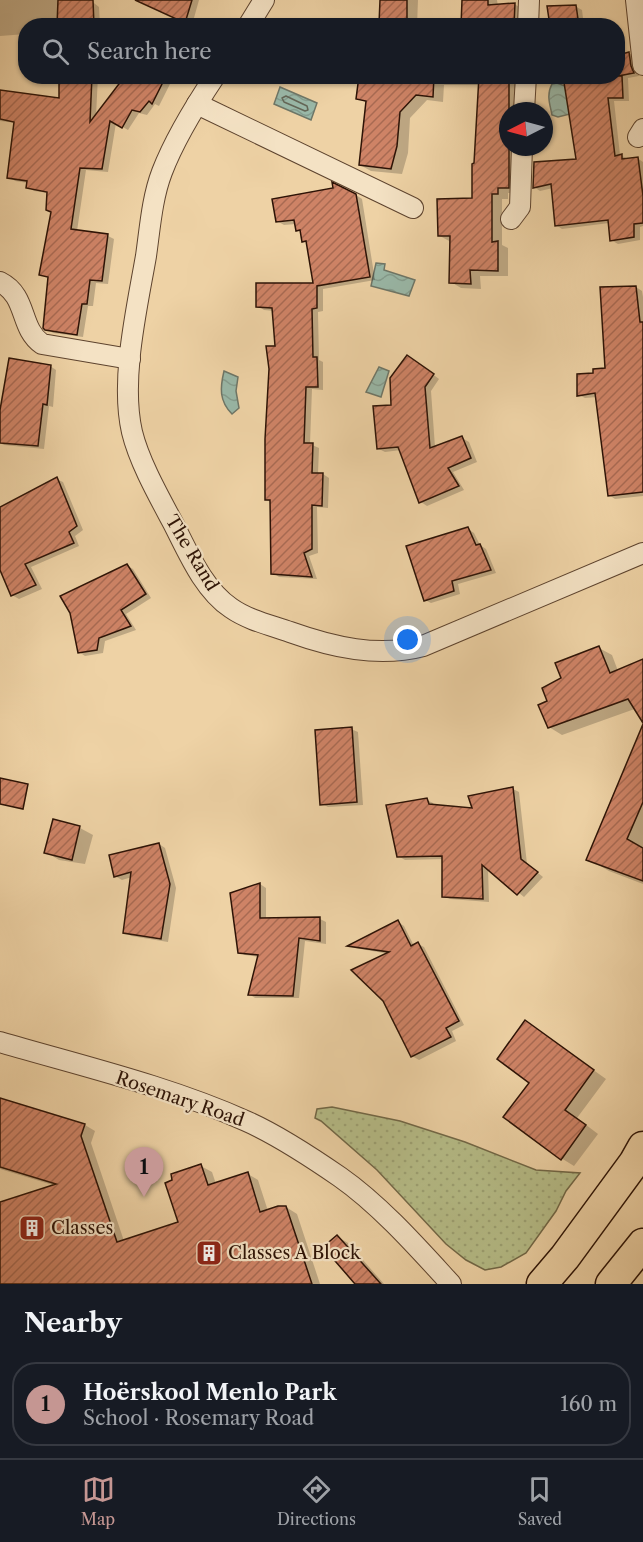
<!DOCTYPE html>
<meta charset="utf-8">
<style>
:root{--surface:#171b24;--page:#242831;--text:#f1f3f6;--muted:#9ea1a6;--line:#363941;--accent:#c59692}
body{margin:0;font-family:"Libre Caslon Text",serif;background:var(--page);color:var(--text)}
.compass{position:absolute;left:499px;top:102px;width:54px;height:54px;border-radius:50%;background:var(--surface);box-shadow:0 2px 4px #0004;rotate:264deg}
.you{position:absolute;left:408px;top:640px;width:21px;height:21px;margin:-15px;border:4px solid #fff;border-radius:50%;background:#1a73e8;box-shadow:0 0 0 9px #1a73e833}
.badge{display:grid;place-items:center;width:39px;height:39px;border-radius:50%;background:var(--accent);color:#111;font-size:20px;font-weight:700}
.pin{position:absolute;translate:-50% -50px;filter:drop-shadow(0 2px 3px #0008)}
.pin::after{content:'';position:absolute;top:32px;width:21px;height:18px;background:inherit;clip-path:polygon(0 0,100% 0,50% 100%)}
.list{margin:0;padding:0;list-style:none}
h2{display:flex;justify-content:space-between;align-items:center;height:78px;margin:0;padding:0 24px;font-size:26px}
h2 small{font-size:20px;font-weight:400;color:var(--muted)}
.list li{display:grid;grid-template-columns:39px 1fr auto;gap:18px;align-items:center;box-sizing:border-box;height:84px;margin:0 12px 12px;padding:0 12px;border:2px solid var(--line);border-radius:24px}
.list b{display:block;font-size:22px;white-space:nowrap}
.list p{margin:0;font-size:20px;white-space:nowrap;color:var(--muted)}
.list em{font-size:20px;font-style:normal;color:var(--muted)}
.icon{flex:none;width:33px;height:33px;fill:none;stroke:currentColor;stroke-width:2;stroke-linecap:round;stroke-linejoin:round}
.map{position:relative;flex:none;width:643px;height:1284px;overflow:hidden}
.search{position:absolute;background:var(--surface);box-shadow:0 2px 4px #0004;left:18px;right:18px;top:18px;height:66px;display:flex;align-items:center;gap:15px;box-sizing:border-box;padding:0 21px;border-radius:24px;color:var(--muted);font-size:22px}
.sheet{height:174px;background:var(--surface)}
nav{display:flex;justify-content:space-around;align-items:center;box-sizing:border-box;height:84px;border-top:2px solid var(--line);background:var(--surface);font-size:16px;color:var(--muted)}
nav a{display:grid;justify-items:center;gap:3px}
nav .on{color:var(--accent)}
.map>svg:first-child{display:block}
</style>
<div class="map">
<svg width="643" height="1284" viewBox="0 0 643 1284">
<defs>
<pattern id="park-dots" width="8" height="8" patternUnits="userSpaceOnUse" patternTransform="scale(1.5)"><rect width="8" height="8" fill="#b6bd88"/><path d="M2 2h.1M6 6h.1" fill="none" stroke="#9da274" stroke-width="1.8" stroke-linecap="round"/></pattern>
<pattern id="water-waves" width="16" height="10" patternUnits="userSpaceOnUse" patternTransform="scale(1.5)"><rect width="16" height="10" fill="#99b8a8"/><path d="M0 5q4-4 8 0t8 0" fill="none" stroke="#849d8f"/></pattern>
<pattern id="building-hatch" width="6" height="6" patternUnits="userSpaceOnUse" patternTransform="scale(1.5)"><rect width="6" height="6" fill="#ce8366"/><path d="M-1 1l2-2M0 6l6-6M5 7l2-2" fill="none" stroke="#a86a52"/></pattern>
</defs>
<rect width="100%" height="100%" fill="#eed2a5"/>
<filter id="stains"><feTurbulence type="fractalNoise" baseFrequency=".00333" numOctaves="4"/><feColorMatrix values="0 0 0 0 .2 0 0 0 0 .09 0 0 0 0 .02 0 0 0 .5 -.17"/></filter>
<radialGradient id="worn" r=".72"><stop offset=".6" stop-color="#630" stop-opacity="0"/><stop offset="1" stop-color="#630" stop-opacity=".3"/></radialGradient>
<path fill="url(#park-dots)" stroke="#726847" stroke-width="1.5" d="M332 1107 400 1121 465 1142 536 1170 580 1173 566 1191 556 1211 526 1253 501 1267 485 1270 466 1260 446 1244 377 1170 321 1121 315 1118 317 1109Z"/>
<g fill="url(#water-waves)" stroke="#6e7667" stroke-width="1.5">
<path d="M557 83 565 86 570 114 558 117 552 115C550 104 546 95 552 84Z"/>
<path d="M280 87 317 103 311 120 274 104Z"/>
<path d="M376 263 385 264 384 270 415 280 409 296 371 286Z"/>
<path d="M379 367 389 371 381 397 366 392Z"/>
<path d="M224 371 238 377 236 391 239 408 232 414C219 401 220 388 224 371Z"/>
</g>
<g fill="#0003">
<path d="M0 0H90L99 7 100 26H26V34L0 36Z"/>
<path d="M155 0H199L192 25 160 11Z"/>
<path d="M382 0H418L417 26H380Z"/>
<path d="M464 0H497L498 6 514 4 525 10V26H462Z"/>
<path d="M575 6 582 10 584 26H552Z"/>
<path d="M629 53 635 57 639 76 628 78 629 101H614L620 155 628 159 637 158 643 162V226L640 227V240L618 244 611 240 609 223 562 229 556 225 553 188 540 191 534 187 578 160 566 86 561 83 560 76H618V56Z"/>
<path d="M61 76H98L96 116 128 76H174L159 106 155 104 147 115 139 113 128 130 116 123 108 172 86 170 77 231 108 236 114 239 108 284 96 283 93 306H88L83 337 53 333 46 329 50 278 41 274 52 212 48 193 34 191 27 187 28 183 15 181 9 177 16 123 0 121V92L61 100Z"/>
<path d="M360 76H524L519 111H508V154L511 147H523L519 193H508V199H502V245L508 248V276H480L481 289 461 288 451 282V242L440 236 474 199 480 85H444L443 102 427 100 410 118 408 153 402 174 371 171 360 165 367 103 358 98Z"/>
<path d="M356 195 362 199 375 280 323 289V311L318 312 319 360 323 362V390L312 389 310 444 319 448 318 474H323L329 478 328 508 317 507 318 553 309 556 317 579 279 577 273 573 271 502 266 500 276 348 274 311 264 310 258 306 315 284 308 243 304 241 302 233 298 230 296 224 284 225 277 221Z"/>
<path d="M636 287 642 291 643 297V496L615 499 609 495 597 397 585 398 579 395 595 374 607 370Z"/>
<path d="M414 360 439 379 431 391 435 447 462 438 469 442 477 462 453 472 464 490 427 506 421 502 401 450 385 452 379 449 393 406Z"/>
<path d="M50 366 56 370 53 407 49 406 44 449 4 445 0 443V415Z"/>
<path d="M56 479 63 482 83 530 75 536 79 546 31 567 42 589 19 599 12 595 0 567V509Z"/>
<path d="M468 529 474 533 480 545 486 549 496 573 458 584 460 594 431 603 425 600Z"/>
<path d="M126 565 133 569 151 598 126 614 136 630 105 641 103 653 85 656 79 652Z"/>
<path d="M599 648 612 655 618 671 643 675V706L562 735 549 727V702Z"/>
<path d="M643 727V884L609 871 588 859Z"/>
<path d="M351 729 358 732 363 805 328 807 322 804Z"/>
<path d="M513 789 519 792 527 864 543 877 524 897 488 868 489 902 450 899 444 896V859L405 860 398 856 427 800 433 803 434 806 474 810Z"/>
<path d="M80 828 93 835 85 864 59 860 46 852Z"/>
<path d="M159 844 165 848 176 888 168 942 131 936 125 932 132 877 122 880 115 876Z"/>
<path d="M260 884 266 888V919H320L326 922V944L305 941 299 998H255L249 994 259 957 245 955 239 952Z"/>
<path d="M398 922 404 926 414 946 418 944 424 947 464 1025 452 1031 456 1041 419 1060 412 1056 389 954 355 948 350 946Z"/>
<path d="M526 1022 606 1079 577 1118 598 1134 574 1166 561 1158 531 1082Z"/>
<path d="M4 1101 85 1125 95 1131 91 1143 124 1241 180 1223 201 1166 212 1172 216 1184 248 1174 258 1180 268 1211 286 1207 297 1214 320 1284H0V1204L56 1186 0 1169V1113Z"/>
<path d="M338 1237 348 1243 384 1284H357Z"/>
</g>
<g fill="none" stroke-linecap="round" stroke-linejoin="round">
<path stroke="#636657" stroke-width="1.5" d="M286 96 307 106 308 110 305 111 284 102 282 98Z"/>
</g>
<g fill="url(#building-hatch)" stroke="#2d1306" stroke-width="1.5">
<path d="M58 0H93L94 26H57Z"/>
<path d="M135 0H192L185 23Z"/>
<path d="M380 0H407V26L379 24Z"/>
<path d="M462 0H488V5L515 3 514 26H461Z"/>
<path d="M576 5 579 26H550L547 6Z"/>
<path d="M629 52 631 66 634 73 618 76V55Z"/>
<path d="M59 76H92L90 122 125 76H166L152 104 149 101 140 112 132 110 122 128 110 121 102 169 80 168 71 229 108 234 102 281 90 280 87 304H82L77 335 45 330 43 328 48 277 39 275 51 212 46 210 47 192 26 188 27 181 7 178 14 122 0 119V90L59 98Z"/>
<path d="M359 76H434L433 97 416 95 400 112 397 146 391 169 359 165 366 101 356 99Z"/>
<path d="M479 76H509V188H498V194H492V242L498 241V271L470 270 471 284 449 283 450 236H438L437 199 472 198V164L474 163Z"/>
<path d="M563 76H622L623 98H608L615 156 622 154V159L638 157 643 196V223L634 224V237L610 241 608 220 555 226 551 184 533 188 534 162 576 159Z"/>
<path d="M332 182 356 194 370 277 317 286V308L312 309 313 357H317L318 387H306L304 443H313L312 473H323L322 506 312 505V549L304 553 312 577 271 574 270 500H265V439L269 369 266 346H275L272 308 256 307V283H313L306 241 302 242 300 230 296 231 294 220 276 222 272 199 333 188Z"/>
<path d="M636 286 640 322H643V492L608 496 595 393 577 396V374L593 373V369L605 368 600 287Z"/>
<path d="M407 355 434 374 425 387 430 448 462 436 471 458 448 468 459 486 419 503 398 447 377 449 373 406 391 405 390 378Z"/>
<path d="M9 358 51 365 47 405 43 404 38 446 0 443V410Z"/>
<path d="M57 477 77 526 69 532 74 543 25 564 36 585 11 596 0 570V507Z"/>
<path d="M468 527 476 545 480 544 491 570 452 581 454 591 424 601 406 546Z"/>
<path d="M127 564 146 594 121 610 131 626 99 638 97 650 78 653 70 613 60 596Z"/>
<path d="M599 646 610 673 643 659V723L628 699 548 728 538 705 547 701 542 688 561 678 555 663Z"/>
<path d="M643 724V802L627 839 643 848V881L586 860Z"/>
<path d="M352 727 357 802 320 805 315 730Z"/>
<path d="M0 778 28 784 23 809 0 804Z"/>
<path d="M513 787 521 859 538 872 517 895 482 865 483 899 442 897V856L397 857 386 805 427 798 429 804 472 808 468 796Z"/>
<path d="M53 819 80 826 72 860 44 853Z"/>
<path d="M159 843 170 884 161 939 123 933 131 872 114 877 109 855Z"/>
<path d="M260 883V918L320 917V941L299 938 293 996 248 995 258 955 238 953 230 893Z"/>
<path d="M398 920 411 946 418 942 459 1021 446 1028 451 1037 411 1057 383 1001 351 970 389 952 347 946Z"/>
<path d="M525 1020 594 1070 565 1110 586 1125 561 1160 503 1117 529 1083 497 1059Z"/>
<path d="M0 1098 85 1124 81 1136 117 1242 178 1222 165 1183 172 1180 171 1174 201 1164 208 1185 248 1172 260 1212 278 1206H286L312 1284H0V1202L56 1184 0 1167Z"/>
<path d="M337 1235 381 1284H355L323 1247Z"/>
</g>
<g fill="none" stroke-linecap="round" stroke-linejoin="round">
<g stroke="#5d432e" stroke-width="22">
<g id="minor">
<path d="M636 0 643 65"/>
<path d="M248 26 264 0"/>
<path d="M528 26 529 0"/>
<path d="M215 76C195 106 175 138 162 172 152 198 150 228 146 256 137 308 120 380 132 432 139 461 158 495 173 523 188 552 203 589 231 608 248 620 270 625 290 632 332 647 378 658 423 646L643 553"/>
<path d="M197 104 413 208"/>
<path d="M524 111 526 76"/>
<path d="M638 137 643 129"/>
<path d="M511 219 520 207 522 147"/>
<path d="M0 282C28 296 19 328 42 344L130 359"/>
<path d="M0 1042C82 1066 168 1086 246 1121 278 1135 311 1157 340 1177 380 1205 418 1248 451 1284"/>
</g>
</g>
<g stroke="#2d1306" stroke-width="33">
<g id="primary">
<path d="M542 1284 565 1257 634 1163 643 1147"/>
<path d="M611 1284 643 1244"/>
</g>
</g>
<use href="#minor" stroke="#f4e2c4" stroke-width="20"/>
<use href="#primary" stroke="#eed2a5" stroke-width="30"/>
</g>
<defs>
<g id="building-square" transform="scale(1.35)"><rect x="-9" y="-9" width="18" height="18" rx="4" fill="#8f2418" stroke="#f4e2c4"/><path d="M-4-6H4V6H1V3H-1V6H-4ZM-2.5-4.3h1.7v1.8h-1.7ZM.8-4.3h1.7v1.8H.8ZM-2.5-1h1.7V.8h-1.7ZM.8-1h1.7V.8H.8Z" fill="#fff"/></g>
</defs>
<g fill-rule="evenodd">
<use href="#building-square" x="32" y="1228"/>
<use href="#building-square" x="209" y="1253"/>
</g>
<g text-anchor="middle" dominant-baseline="central" stroke-width="4.5" stroke-linejoin="round" paint-order="stroke">
<g font-size="18" fill="#2d1306" stroke="#f4e2c4">
<text transform="translate(192 553) rotate(59)">The Rand</text>
<text transform="translate(180 1099) rotate(19)">Rosemary Road</text>
</g>
<g font-size="18" fill="#2d1306" stroke="#f4e2c4" text-anchor="start">
<text x="51" y="1228">Classes</text>
<text x="228" y="1253">Classes A Block</text>
</g>
</g>
<rect width="100%" height="100%" filter="url(#stains)"/>
<rect width="100%" height="100%" fill="url(#worn)"/>
</svg>
<svg class="compass" viewBox="-18 -18 36 36"><path d="M0-13l5 13h-10z" fill="#e53935"/><path d="M0 13l5-13h-10z" fill="#9ea1a6"/></svg>
<div class="you"></div>
<div class="pin badge" style="left:144px;top:1197px">1</div>
<div class="search"><svg class="icon" aria-label="search" viewBox="0 0 24 24"><circle cx="10" cy="10" r="6"/><path d="M15 15l6 6"/></svg>Search here</div>
</div>
<section class="sheet">
<h2>Nearby<small></small></h2>
<ul class="list">
<li><span class="badge">1</span><div><b>Hoërskool Menlo Park</b><p>School · Rosemary Road</p></div><em>160 m</em></li>
</ul>
</section>
<nav>
<a class="on"><svg class="icon" aria-label="map" viewBox="0 0 24 24"><path d="M3 6l6-2 6 2 6-2v14l-6 2-6-2-6 2zM9 4v14M15 6v14"/></svg>Map</a>
<a><svg class="icon" aria-label="directions" viewBox="0 0 24 24"><path d="M12 3l9 9-9 9-9-9zM9 14v-3h6M13 9l2 2-2 2"/></svg>Directions</a>
<a><svg class="icon" aria-label="saved" viewBox="0 0 24 24"><path d="M7 4h10v16l-5-4-5 4z"/></svg>Saved</a>
</nav>
